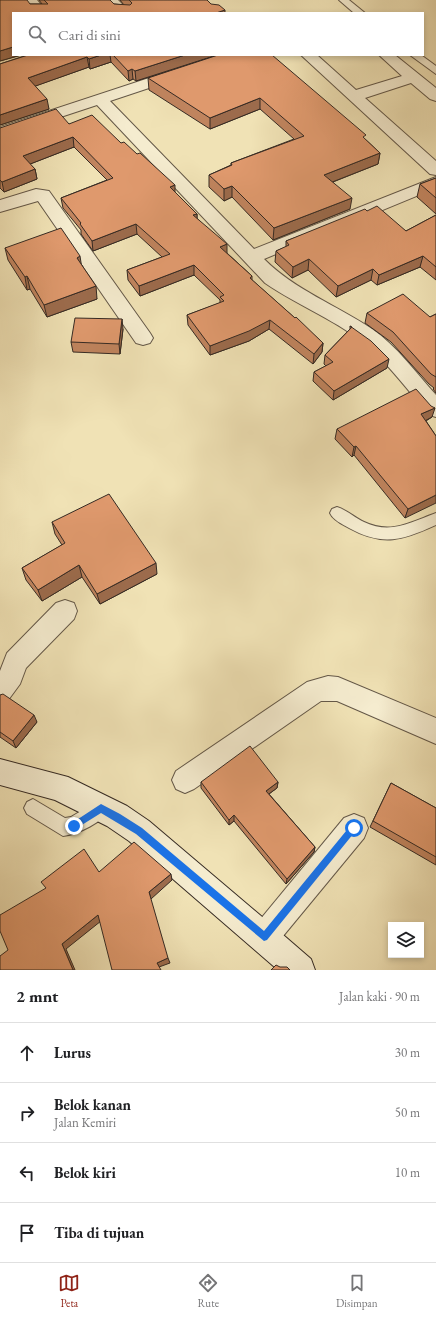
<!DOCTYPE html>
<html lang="id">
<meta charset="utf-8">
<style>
:root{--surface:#fff;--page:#f2f2f2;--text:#202124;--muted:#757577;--line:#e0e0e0;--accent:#8f2418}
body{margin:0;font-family:"EB Garamond",serif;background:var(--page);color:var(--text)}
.controls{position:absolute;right:12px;bottom:12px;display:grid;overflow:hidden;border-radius:0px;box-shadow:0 2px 6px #0003}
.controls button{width:36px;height:36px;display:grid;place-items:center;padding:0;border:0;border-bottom:1px solid var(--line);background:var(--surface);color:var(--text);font:20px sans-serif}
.stop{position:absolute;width:12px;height:12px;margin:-9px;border:3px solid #1a73e8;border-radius:50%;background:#fff}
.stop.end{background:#1a73e8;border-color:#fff;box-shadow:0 1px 4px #0008}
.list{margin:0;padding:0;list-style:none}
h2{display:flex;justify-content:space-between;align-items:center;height:52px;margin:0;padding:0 16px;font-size:17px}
h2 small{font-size:13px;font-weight:400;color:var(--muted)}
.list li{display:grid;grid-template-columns:26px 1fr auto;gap:12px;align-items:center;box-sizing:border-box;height:60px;padding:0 16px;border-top:1px solid var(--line)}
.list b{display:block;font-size:15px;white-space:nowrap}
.list p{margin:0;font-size:13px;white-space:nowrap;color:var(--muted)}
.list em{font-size:13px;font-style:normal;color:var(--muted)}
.icon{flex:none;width:22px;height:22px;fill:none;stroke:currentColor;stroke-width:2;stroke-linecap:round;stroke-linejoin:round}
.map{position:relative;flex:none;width:436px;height:970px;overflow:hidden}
.search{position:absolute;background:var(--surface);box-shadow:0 2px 6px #0003;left:12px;right:12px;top:12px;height:44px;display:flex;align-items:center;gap:10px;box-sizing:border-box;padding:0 14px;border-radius:0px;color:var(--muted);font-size:15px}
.sheet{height:292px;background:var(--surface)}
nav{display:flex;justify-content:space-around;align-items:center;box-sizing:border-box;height:56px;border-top:1px solid var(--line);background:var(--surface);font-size:11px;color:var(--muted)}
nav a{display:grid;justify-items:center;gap:2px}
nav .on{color:var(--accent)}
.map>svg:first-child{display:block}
</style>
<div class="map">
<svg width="436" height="970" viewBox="0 0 436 970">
<rect width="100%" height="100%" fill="#f0e2b5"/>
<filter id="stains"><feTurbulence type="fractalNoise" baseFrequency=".005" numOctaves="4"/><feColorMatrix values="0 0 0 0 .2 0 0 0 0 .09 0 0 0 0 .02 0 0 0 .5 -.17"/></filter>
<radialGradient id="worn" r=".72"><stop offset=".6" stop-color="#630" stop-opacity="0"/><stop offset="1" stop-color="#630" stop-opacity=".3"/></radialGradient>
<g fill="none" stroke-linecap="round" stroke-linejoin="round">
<g stroke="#645848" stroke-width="2">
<g id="lane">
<path d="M339 0H349L365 13H354Z"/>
<path d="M410 55H421L436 66V74Z"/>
<path d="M337 507C347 510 355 518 364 522 391 535 411 522 436 513V525C403 540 383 547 349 528 342 524 333 520 330 513L332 509Z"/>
<path d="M33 799 65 818 71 817 101 799 107 802 110 808C104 822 78 834 63 836L27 814 24 808 27 802Z"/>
</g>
</g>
<g stroke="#645848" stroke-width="2">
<g id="street">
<path d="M22 0H37L48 13H33Z"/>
<path d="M103 0H118L131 13H116Z"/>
<path d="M219 55H241L239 58 110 101 254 249 436 177V188L264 259C295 290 336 305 372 329 397 346 416 373 436 395V417L429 415C411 394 389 365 370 348 339 321 298 306 265 283L97 105 0 137V127Z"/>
<path d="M301 55H317L356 90 402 76 379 55H395L436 88V101L430 99 411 83 365 98 436 161V175L430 174Z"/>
<path d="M36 189 49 191 150 333 153 338 150 343 143 345 136 343 38 201 0 212V200Z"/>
<path d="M65 600 74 603 77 611 74 619 26 668 20 684 9 699 0 703V671L7 653 56 603Z"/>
<path d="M328 676 338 677 436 718V744L337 701H321L194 789 185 793 176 789 172 780 176 771 307 682Z"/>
<path d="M354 814 364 818 368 828 364 838 274 947 264 952 254 947 249 937 254 927 344 818Z"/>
</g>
</g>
<g stroke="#352a23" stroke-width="2">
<path id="secondary" d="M0 759 68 777 127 806 149 821 274 927 311 959 315 970H278L129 841 107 826 55 800 0 785Z"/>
</g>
<use href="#lane" fill="#f5eccf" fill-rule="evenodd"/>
<use href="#street" fill="#f5eccf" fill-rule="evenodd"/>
<use href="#secondary" fill="#f5eccf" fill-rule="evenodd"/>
</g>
<g fill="#c0845e" stroke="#352a23">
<path d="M0 0 30 4H42L39 0H110L114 4 124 5 120 0H207L211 4 13 13V55H21L0 61Z"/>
<path d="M28 55H217L136 81 133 79 129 81 111 62 90 69 89 67 35 86 49 109 0 125V64Z"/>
<path d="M218 55 365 139 380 153 378 164 333 182 350 209 273 240 232 197 224 201 209 187V175L231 165V163L294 139 260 109 210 129 149 90 148 78Z"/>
<path d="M69 124 121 143 175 192 197 214V218L227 253 252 276V280L323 343 322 352 313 364 269 329 249 341 210 355 188 325 187 315 220 303V300L194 275 140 296 128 280 127 270 162 257 137 234 93 251 81 234V230L63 208 61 198 107 180 74 147 30 164 35 169 37 179 4 192 0 188V128Z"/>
<path d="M436 178V214L417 197 420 184Z"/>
<path d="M367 211 406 231 436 215V280L420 267 377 285 371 280 336 297 308 270 292 278 275 262 276 251 286 247V241Z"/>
<path d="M5 248 82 265 97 299 47 317 30 289 27 290 8 260Z"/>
<path d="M367 313 430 317 436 314V393L433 389 434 388 429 384 391 342 365 323Z"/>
<path d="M350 326 387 368 333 400 313 381 314 372 326 366 324 364 325 355 350 329Z"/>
<path d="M123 329 120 354 73 352 71 342Z"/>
<path d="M432 417 426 421 436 436 405 518 354 455 352 457 335 439 337 429Z"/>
<path d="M52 522 157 574 100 604 82 577 42 601 26 580 22 568 62 545 55 534Z"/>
<path d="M0 695 37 722 16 748 0 737Z"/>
<path d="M201 782H278L277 788 269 794 315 847 314 852 286 884 234 821 229 825 201 788Z"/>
<path d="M391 783 436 808V865L370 827Z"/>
</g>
<g fill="#9c6b4c" stroke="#352a23">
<path d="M225 10V13H216Z"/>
<path d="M13 47V55H21L0 61V51Z"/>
<path d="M101 55H110L111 62 90 69 89 59Z"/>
<path d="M185 55H217L136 81 135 71Z"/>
<path d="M87 57 89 67 30 88 28 78Z"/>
<path d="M132 69 133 79 129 81 128 71Z"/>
<path d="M260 98V109L210 129V118Z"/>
<path d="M47 99 49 109 0 125V115Z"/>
<path d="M73 137 74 147 25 166 23 156Z"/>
<path d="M380 153 378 164 322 186 324 175Z"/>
<path d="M35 169 37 179 4 192 2 182Z"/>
<path d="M175 185V195L170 187Z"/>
<path d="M232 186V197L224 201V189Z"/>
<path d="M352 198 350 209 273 240 274 228Z"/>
<path d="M197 214V223L193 215Z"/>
<path d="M136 224 137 234 93 251 92 241Z"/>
<path d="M227 244V254L220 247Z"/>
<path d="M80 256 82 269 77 258Z"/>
<path d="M423 256 420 267 377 285 379 275Z"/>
<path d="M309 259 308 270 292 278 293 267Z"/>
<path d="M194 265V275L140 296 139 286Z"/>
<path d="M373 269 371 280 336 297 338 286Z"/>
<path d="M27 276 30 289 27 290 25 277Z"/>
<path d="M96 286 97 299 47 317 44 305Z"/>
<path d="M122 319 123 329 120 354 119 344Z"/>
<path d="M270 320 269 329 249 341 210 355V346Z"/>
<path d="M323 343 322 352 313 364 314 354Z"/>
<path d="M389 359 387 368 333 400 334 391Z"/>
<path d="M435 408 432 417 419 424 421 414Z"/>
<path d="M356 446 354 455 352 457 354 447Z"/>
<path d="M436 495V503L405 518 408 509Z"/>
<path d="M156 563 157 574 100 604 97 594Z"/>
<path d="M79 565 82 577 42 601 38 590Z"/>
<path d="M34 715 37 722 16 748 13 741Z"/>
<path d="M278 782 277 788 266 796V791Z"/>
<path d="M234 815V821L229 825V820Z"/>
<path d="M315 847 314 852 286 884 287 879Z"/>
<path d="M171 874 172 880 151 899 149 892Z"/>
<path d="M98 915 101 921 66 949 75 970H73L62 944Z"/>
<path d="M168 958 170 963 159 967 157 963Z"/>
</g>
<g fill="#df996d" stroke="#352a23">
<path d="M0 0H27L30 4H48L44 0H110L114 4 130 5 132 3 129 0H207L211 4 219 5 225 10 216 13H13V47L0 51Z"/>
<path d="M28 55H101L89 59 87 57 28 78 47 99 0 115V64Z"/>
<path d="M113 55H185L135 71 132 69 128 71Z"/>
<path d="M218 55H272L366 135 363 137 380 153 324 175 352 198 274 228 232 186 224 189 209 175 232 165 231 163 304 136 260 98 210 118 148 78Z"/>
<path d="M56 109 69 124 92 115 121 143 124 142 137 154 140 153 175 185 170 187 197 214 193 215 227 244 220 247 252 276 250 278 295 318 296 317 323 343 314 354 270 320 249 331 210 346 187 315 224 301 220 297 224 295 194 265 139 286 127 270 170 254 136 224 92 241 80 224 81 223 61 198 113 178 73 137 23 156 35 169 2 182 0 180V128Z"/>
<path d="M436 178V198L420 184Z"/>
<path d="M377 206 406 231 436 215V267L423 256 379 275 373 269 338 286 309 259 293 267 276 251 289 245 286 241 365 209 367 211Z"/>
<path d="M61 228 80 256 77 258 96 286 44 305 27 276 25 277 5 248Z"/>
<path d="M403 294 430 317 436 314V377L431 374 393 332 367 313Z"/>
<path d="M75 318 122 319 119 344 71 342Z"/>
<path d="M350 326 371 341 389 359 334 391 314 372 333 362 325 355 352 327Z"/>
<path d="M416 389 431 406 435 408 421 414 436 436V495L408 509 356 446 354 447 337 429Z"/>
<path d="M109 494 156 563 97 594 79 565 38 590 22 568 65 543 52 522Z"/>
<path d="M3 694 34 715 13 741 0 732V695Z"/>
<path d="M250 746 278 782 266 791 315 847 287 879 234 815 229 820 201 782Z"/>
<path d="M391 783 436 808V857L373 821Z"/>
<path d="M134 842 171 874 149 892 168 958 157 963 161 970H112L98 915 62 944 73 970H0V956L8 950 0 931V915L46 888 41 882 84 849 99 872Z"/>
<path d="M276 965 280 967H287L290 970H271Z"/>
</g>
<path fill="#1a73e8" d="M101 804 120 814 142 828 264 931 351 825 354 824 358 828 267 940 264 941 136 834 101 813 77 828H72V823Z"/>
<rect width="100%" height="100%" filter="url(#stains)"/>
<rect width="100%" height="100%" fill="url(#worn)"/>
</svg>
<div class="controls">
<button><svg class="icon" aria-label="layers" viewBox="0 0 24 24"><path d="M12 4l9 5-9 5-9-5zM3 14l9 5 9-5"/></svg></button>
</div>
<div class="stop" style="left:354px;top:828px"></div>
<div class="stop end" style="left:74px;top:826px"></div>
<div class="search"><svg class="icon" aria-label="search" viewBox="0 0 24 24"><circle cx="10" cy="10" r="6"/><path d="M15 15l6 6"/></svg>Cari di sini</div>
</div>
<section class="sheet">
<h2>2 mnt<small>Jalan kaki · 90 m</small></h2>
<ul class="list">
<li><svg class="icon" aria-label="ahead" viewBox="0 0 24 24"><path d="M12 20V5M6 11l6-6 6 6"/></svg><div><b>Lurus</b></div><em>30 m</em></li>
<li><svg class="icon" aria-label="right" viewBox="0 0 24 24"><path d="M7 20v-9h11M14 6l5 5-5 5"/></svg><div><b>Belok kanan</b><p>Jalan Kemiri</p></div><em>50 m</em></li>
<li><svg class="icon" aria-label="left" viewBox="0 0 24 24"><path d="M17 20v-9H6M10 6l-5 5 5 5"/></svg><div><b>Belok kiri</b></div><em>10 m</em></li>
<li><svg class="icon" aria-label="arrive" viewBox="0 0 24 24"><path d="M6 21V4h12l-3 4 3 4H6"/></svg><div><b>Tiba di tujuan</b></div></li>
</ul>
</section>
<nav>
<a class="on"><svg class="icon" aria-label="map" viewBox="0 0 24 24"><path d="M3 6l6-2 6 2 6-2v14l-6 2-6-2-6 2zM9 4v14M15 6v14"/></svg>Peta</a>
<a><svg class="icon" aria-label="directions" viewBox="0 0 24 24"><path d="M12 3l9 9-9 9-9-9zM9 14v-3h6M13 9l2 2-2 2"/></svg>Rute</a>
<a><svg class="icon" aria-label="saved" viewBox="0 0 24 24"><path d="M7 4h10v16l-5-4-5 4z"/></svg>Disimpan</a>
</nav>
